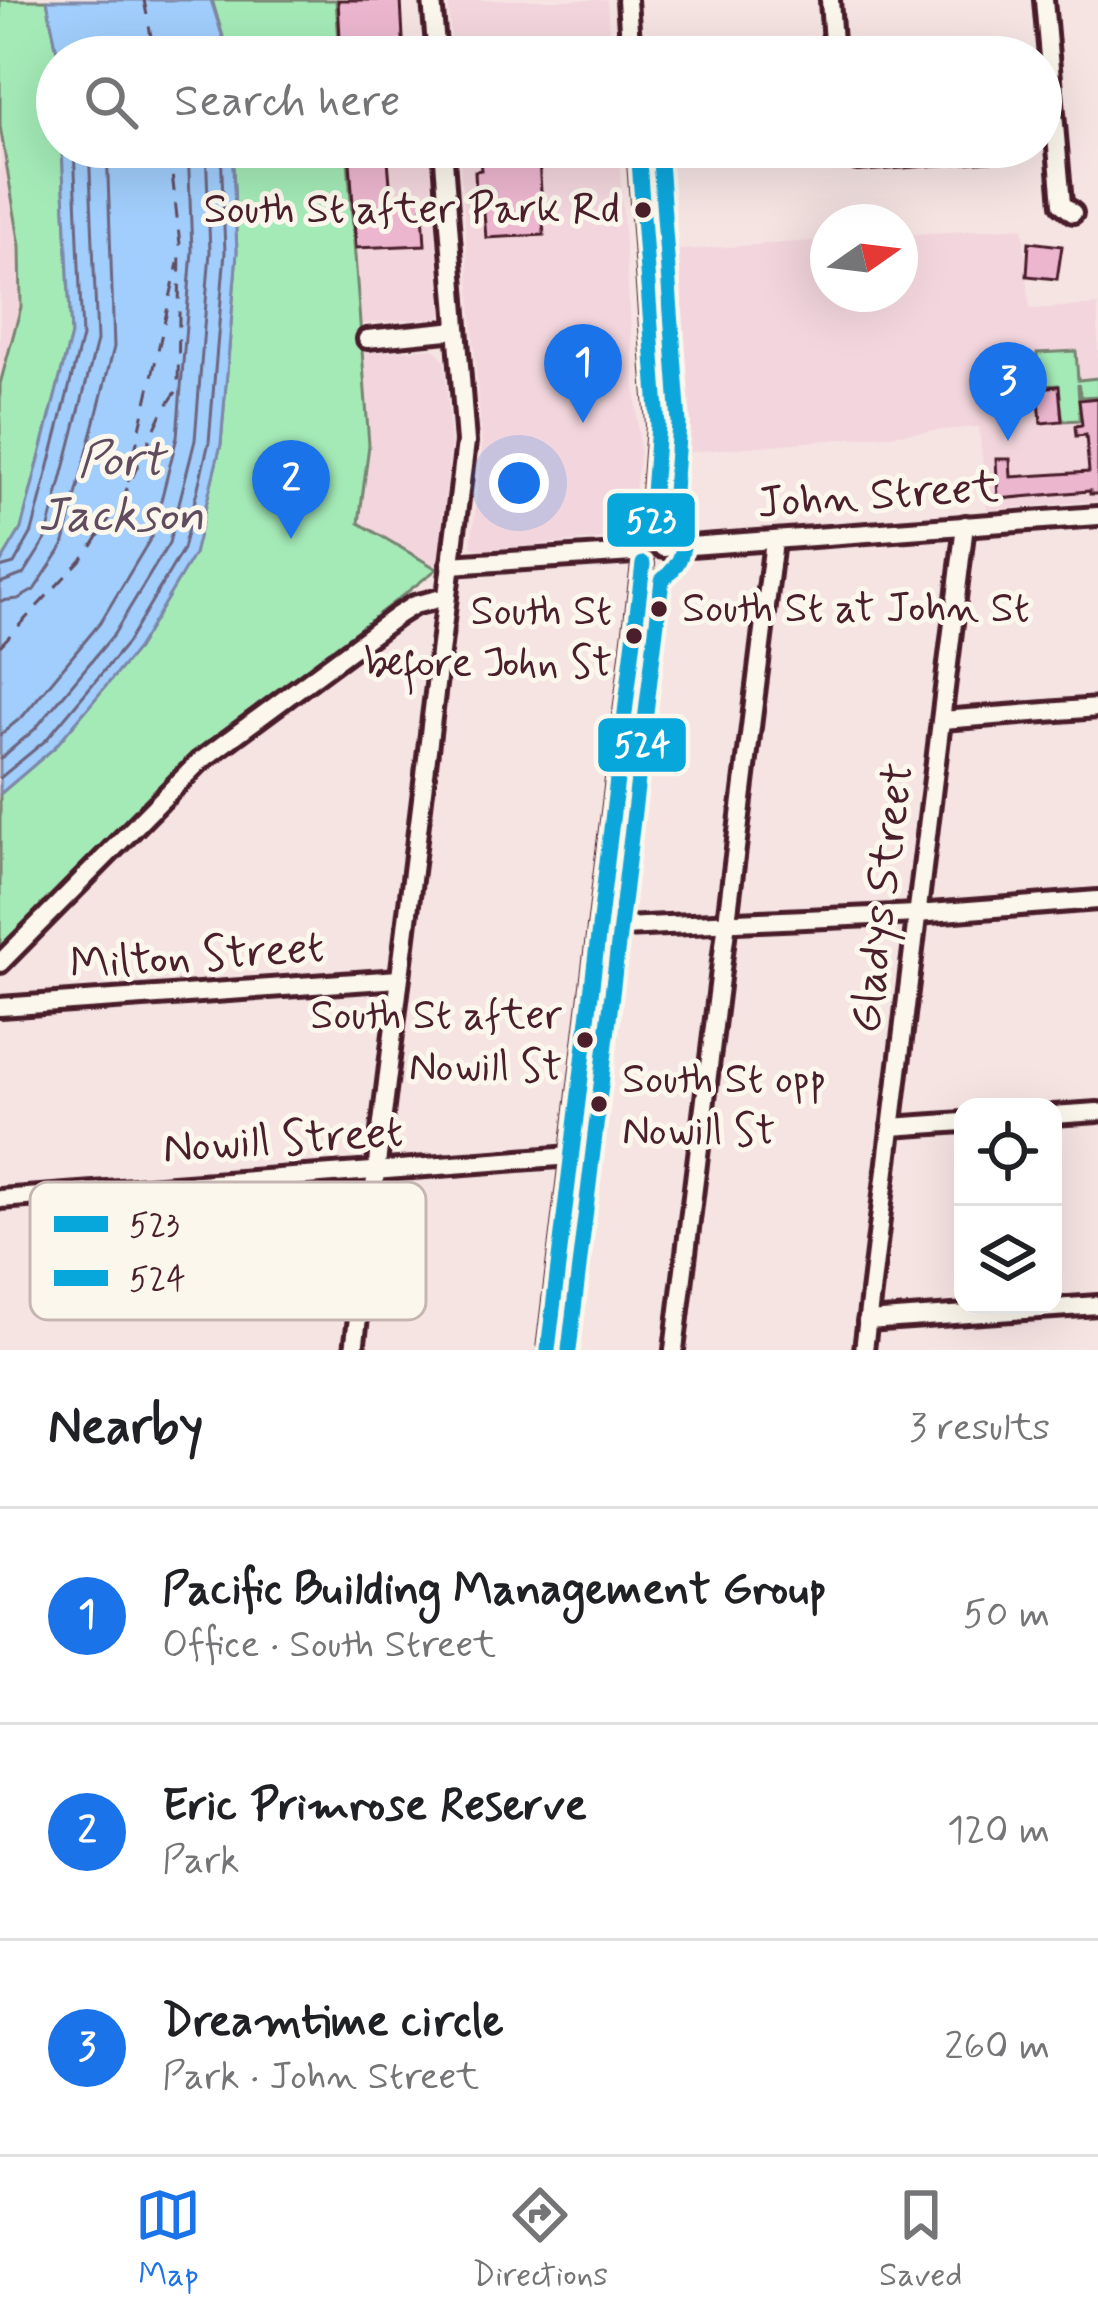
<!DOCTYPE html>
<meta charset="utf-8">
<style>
:root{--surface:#fff;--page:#f6f6f6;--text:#202124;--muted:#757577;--line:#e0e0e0;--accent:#1a73e8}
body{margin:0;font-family:Mynerve,sans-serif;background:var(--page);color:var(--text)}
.controls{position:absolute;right:36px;bottom:36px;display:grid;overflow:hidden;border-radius:24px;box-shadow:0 12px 48px #0002}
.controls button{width:108px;height:108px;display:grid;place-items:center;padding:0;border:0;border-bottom:3px solid var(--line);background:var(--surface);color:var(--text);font:60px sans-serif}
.compass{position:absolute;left:810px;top:204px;width:108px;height:108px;border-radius:50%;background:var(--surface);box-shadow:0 12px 48px #0002;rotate:76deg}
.you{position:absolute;left:519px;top:483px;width:42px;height:42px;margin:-30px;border:9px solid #fff;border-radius:50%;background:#1a73e8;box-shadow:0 0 0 18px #1a73e833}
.badge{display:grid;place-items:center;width:78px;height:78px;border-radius:50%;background:var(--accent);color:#fff;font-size:39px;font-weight:700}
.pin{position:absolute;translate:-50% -99px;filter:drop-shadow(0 3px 6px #0008)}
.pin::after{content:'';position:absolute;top:63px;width:42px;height:36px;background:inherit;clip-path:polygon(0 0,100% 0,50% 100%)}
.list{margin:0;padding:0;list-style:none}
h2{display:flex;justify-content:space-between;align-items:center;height:156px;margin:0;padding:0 48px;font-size:51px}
h2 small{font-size:39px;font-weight:400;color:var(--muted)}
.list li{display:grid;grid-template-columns:78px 1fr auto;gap:36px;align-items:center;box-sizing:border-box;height:216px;padding:0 48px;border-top:3px solid var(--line)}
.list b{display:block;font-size:45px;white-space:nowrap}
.list p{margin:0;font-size:39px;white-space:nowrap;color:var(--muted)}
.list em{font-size:39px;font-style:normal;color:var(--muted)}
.icon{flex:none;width:66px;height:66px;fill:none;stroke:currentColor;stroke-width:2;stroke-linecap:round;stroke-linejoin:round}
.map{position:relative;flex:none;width:1098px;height:1350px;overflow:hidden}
.search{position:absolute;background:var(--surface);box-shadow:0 12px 48px #0002;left:36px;right:36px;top:36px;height:132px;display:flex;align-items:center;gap:30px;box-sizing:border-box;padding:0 42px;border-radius:66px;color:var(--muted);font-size:45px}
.sheet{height:804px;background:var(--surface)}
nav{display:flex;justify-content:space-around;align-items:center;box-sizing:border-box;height:168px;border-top:3px solid var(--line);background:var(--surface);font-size:33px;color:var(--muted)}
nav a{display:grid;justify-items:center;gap:6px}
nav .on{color:var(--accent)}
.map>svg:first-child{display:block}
</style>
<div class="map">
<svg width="1098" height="1350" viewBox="0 0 1098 1350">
<rect width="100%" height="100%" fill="#f6e4e3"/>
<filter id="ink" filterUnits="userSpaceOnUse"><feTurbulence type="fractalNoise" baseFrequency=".00833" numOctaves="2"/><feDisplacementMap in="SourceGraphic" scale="24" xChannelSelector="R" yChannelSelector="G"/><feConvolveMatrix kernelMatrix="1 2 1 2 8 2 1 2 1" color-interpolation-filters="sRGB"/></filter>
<g filter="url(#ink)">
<g fill="#f3d6dd">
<path d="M448 0H607L611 57H452Z"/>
<path d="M0 126 20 246 21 307 0 384Z"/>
<path d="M347 147H429L442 315 438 318 360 324Z"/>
<path d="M459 147H618L640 454 629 537 480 550 471 547 482 449Z"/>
<path d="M1023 227 1030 309 1098 305V501L987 510 979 427 679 453 663 251 828 240V294H900V235Z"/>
<path d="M434 348 445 361 451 444 437 569 359 524 369 445 361 353Z"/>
</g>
<g fill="#a4eab7" stroke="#778471" stroke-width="3">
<path d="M0 0H47L58 57 57 147H62L71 335 21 529 0 564V384L21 307 20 246 0 126Z"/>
<path d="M212 0H336L340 57H229Z"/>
<path d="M232 147H347L369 445 359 523 437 569 172 773 93 862 0 949V794L54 748 137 649 194 554 221 444 237 252Z"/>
<path d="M1076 351 1078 380 1098 378V396L1081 397 1078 384 1080 420 1063 421 1058 385 1038 386 1037 353Z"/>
</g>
<g fill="#a1cefc" stroke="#7e88a8" stroke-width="3">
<path d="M47 0H211L229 57H58Z"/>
<path d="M62 147H232L237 252 221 444 194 554 137 649 54 748 0 794V564L21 529 71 335Z"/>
</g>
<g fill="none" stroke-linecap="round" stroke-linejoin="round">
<g stroke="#6d657f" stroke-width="3">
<path d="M0 568 14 564 32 532 82 337 74 147"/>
<path d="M0 583 24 574 46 539 97 341 89 147"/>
<path d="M0 601 18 599 34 590 63 546 114 347 107 147"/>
<path d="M0 735 23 716 100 623 152 536 177 437 192 251 188 147"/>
<path d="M0 759 35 729 114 634 169 543 195 440 210 252 206 147"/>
<path d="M0 778 46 740 127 643 183 549 209 442 225 252 221 147"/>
</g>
<g stroke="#604b5f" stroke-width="3" stroke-dasharray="15 12" stroke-linecap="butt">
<path d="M144 0 155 57"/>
<path d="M128 481 178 263"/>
<path d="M0 646 89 551 124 495 163 411 178 389 180 244 169 147"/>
</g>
</g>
<g fill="#ecb6cf" stroke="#4a1f2b" stroke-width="3">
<path d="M338 0H401L404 57H341Z"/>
<path d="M349 147H387L391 196 422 195 425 245 356 248Z"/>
<path d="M479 147H538L544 235 486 238 484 213H477L475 171 481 170Z"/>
<path d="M1029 242 1062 246 1057 279 1027 276Z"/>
<path d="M1059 386 1062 421 1041 423 1038 388Z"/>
<path d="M1098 398V494H1090V491L998 499 996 459H1010L1011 477 1089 472 1086 435 1076 436 1075 426 1082 425 1079 400Z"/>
</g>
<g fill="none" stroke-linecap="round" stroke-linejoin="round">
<g stroke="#4a1f2b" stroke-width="26">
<g id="minor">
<path d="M432 0 437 57"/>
<path d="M627 0 631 57"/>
<path d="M830 0 834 57"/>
<path d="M1044 0 1062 204 1073 213"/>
<path d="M638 147 658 425 650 534"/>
<path d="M842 147 857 160 1022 147"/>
<path d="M367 339 457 330"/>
<path d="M663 548 1098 516"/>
<path d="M450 565 633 553"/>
<path d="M942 720 1098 708"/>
<path d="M599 928 917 914 1098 900"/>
<path d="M0 963 199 762 398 615 414 605 446 597"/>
<path d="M0 1007 399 979"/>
<path d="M1053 1115 1098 1112"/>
<path d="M891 1127 963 1122"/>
<path d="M0 1199 572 1156"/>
<path d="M867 1321 1098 1305"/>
<path d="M354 1350 466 442 443 147"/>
<path d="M548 1350 643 564"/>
<path d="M674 1350 774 541"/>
<path d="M864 1350 965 525"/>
</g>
</g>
<use href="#minor" stroke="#fbf7ec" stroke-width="16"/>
<g stroke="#fbf7ec" stroke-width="24">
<g id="bus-1">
<path d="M638 147 658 425 650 534"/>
<path d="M548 1350 643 564"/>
</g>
</g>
<g stroke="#fbf7ec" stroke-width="24">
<path id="bus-2" d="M569 1350 662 580C683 563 691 542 672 520L679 423 659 147"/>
</g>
<use href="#bus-1" stroke="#07a6db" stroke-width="15"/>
<use href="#bus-2" stroke="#07a6db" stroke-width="15"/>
</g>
</g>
<g fill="#4a1f2b" stroke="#fbf7ec" stroke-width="4.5">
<circle cx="643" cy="210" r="10"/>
<circle cx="659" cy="609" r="10"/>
<circle cx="634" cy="636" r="10"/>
<circle cx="585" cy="1040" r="10"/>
<circle cx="599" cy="1104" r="10"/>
</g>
<g text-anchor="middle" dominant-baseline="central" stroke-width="10" stroke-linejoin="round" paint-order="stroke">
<g font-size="42" fill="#4a1f2b" stroke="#fbf7ec" text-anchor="end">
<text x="620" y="210">South St after Park Rd</text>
<text x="682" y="609" text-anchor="start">South St at John St</text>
<text x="612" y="612">South St<tspan x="612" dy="52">before John St</tspan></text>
<text x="562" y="1016">South St after<tspan x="562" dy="52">Nowill St</tspan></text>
<text x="622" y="1080" text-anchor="start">South St opp<tspan x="622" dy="52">Nowill St</tspan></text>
</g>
<g font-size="45" fill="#4a1f2b" stroke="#fbf7ec">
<text transform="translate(878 496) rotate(-4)">John Street</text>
<text transform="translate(883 898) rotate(-83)">Gladys Street</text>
<text transform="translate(197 957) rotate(-4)">Milton Street</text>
<text transform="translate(283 1141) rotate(-4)">Nowill Street</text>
</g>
<g font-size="48" font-style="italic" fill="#604b5f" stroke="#fbf7ec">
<text x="121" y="461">Port<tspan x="121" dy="55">Jackson</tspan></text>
</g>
</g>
<rect x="30" y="1182" width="396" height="138" rx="18" fill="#fbf7ec" stroke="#c6b6b2" stroke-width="3"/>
<rect x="54" y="1216" width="54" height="16" fill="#07a6db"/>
<rect x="54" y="1270" width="54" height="16" fill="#07a6db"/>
<g font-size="33" fill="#4a1f2b">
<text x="129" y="1236">523</text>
<text x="129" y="1290">524</text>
</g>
<g stroke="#fbf7ec" stroke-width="4.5">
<rect x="605" y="491" width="92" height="58" rx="12" fill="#07a6db"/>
<rect x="596" y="716" width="92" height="58" rx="12" fill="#07a6db"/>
</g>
<g font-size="33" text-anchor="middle" font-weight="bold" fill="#fff">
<text x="651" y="532">523</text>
<text x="642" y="756">524</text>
</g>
</svg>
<div class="controls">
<button><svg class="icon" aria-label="locate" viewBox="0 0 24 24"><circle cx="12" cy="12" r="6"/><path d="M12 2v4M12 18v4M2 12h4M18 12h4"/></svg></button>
<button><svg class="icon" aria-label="layers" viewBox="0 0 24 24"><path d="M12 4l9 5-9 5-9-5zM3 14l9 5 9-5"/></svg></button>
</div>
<svg class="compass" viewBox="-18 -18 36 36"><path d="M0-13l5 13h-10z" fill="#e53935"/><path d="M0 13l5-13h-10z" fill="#757577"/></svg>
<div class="you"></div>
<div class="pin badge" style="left:583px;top:423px">1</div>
<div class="pin badge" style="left:291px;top:539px">2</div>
<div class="pin badge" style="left:1008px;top:441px">3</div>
<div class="search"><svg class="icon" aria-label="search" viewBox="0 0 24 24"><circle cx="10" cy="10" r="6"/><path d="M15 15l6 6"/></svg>Search here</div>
</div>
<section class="sheet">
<h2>Nearby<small>3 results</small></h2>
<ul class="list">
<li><span class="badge">1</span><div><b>Pacific Building Management Group</b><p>Office · South Street</p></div><em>50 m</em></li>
<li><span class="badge">2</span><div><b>Eric Primrose Reserve</b><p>Park</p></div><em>120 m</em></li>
<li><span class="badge">3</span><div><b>Dreamtime circle</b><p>Park · John Street</p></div><em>260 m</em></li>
</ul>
</section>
<nav>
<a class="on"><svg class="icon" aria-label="map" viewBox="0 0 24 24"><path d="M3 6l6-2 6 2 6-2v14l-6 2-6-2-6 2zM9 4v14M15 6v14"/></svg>Map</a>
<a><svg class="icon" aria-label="directions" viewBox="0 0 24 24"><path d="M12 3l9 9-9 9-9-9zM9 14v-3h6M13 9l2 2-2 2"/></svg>Directions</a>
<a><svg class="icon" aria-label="saved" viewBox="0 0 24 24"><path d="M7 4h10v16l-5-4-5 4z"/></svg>Saved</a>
</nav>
